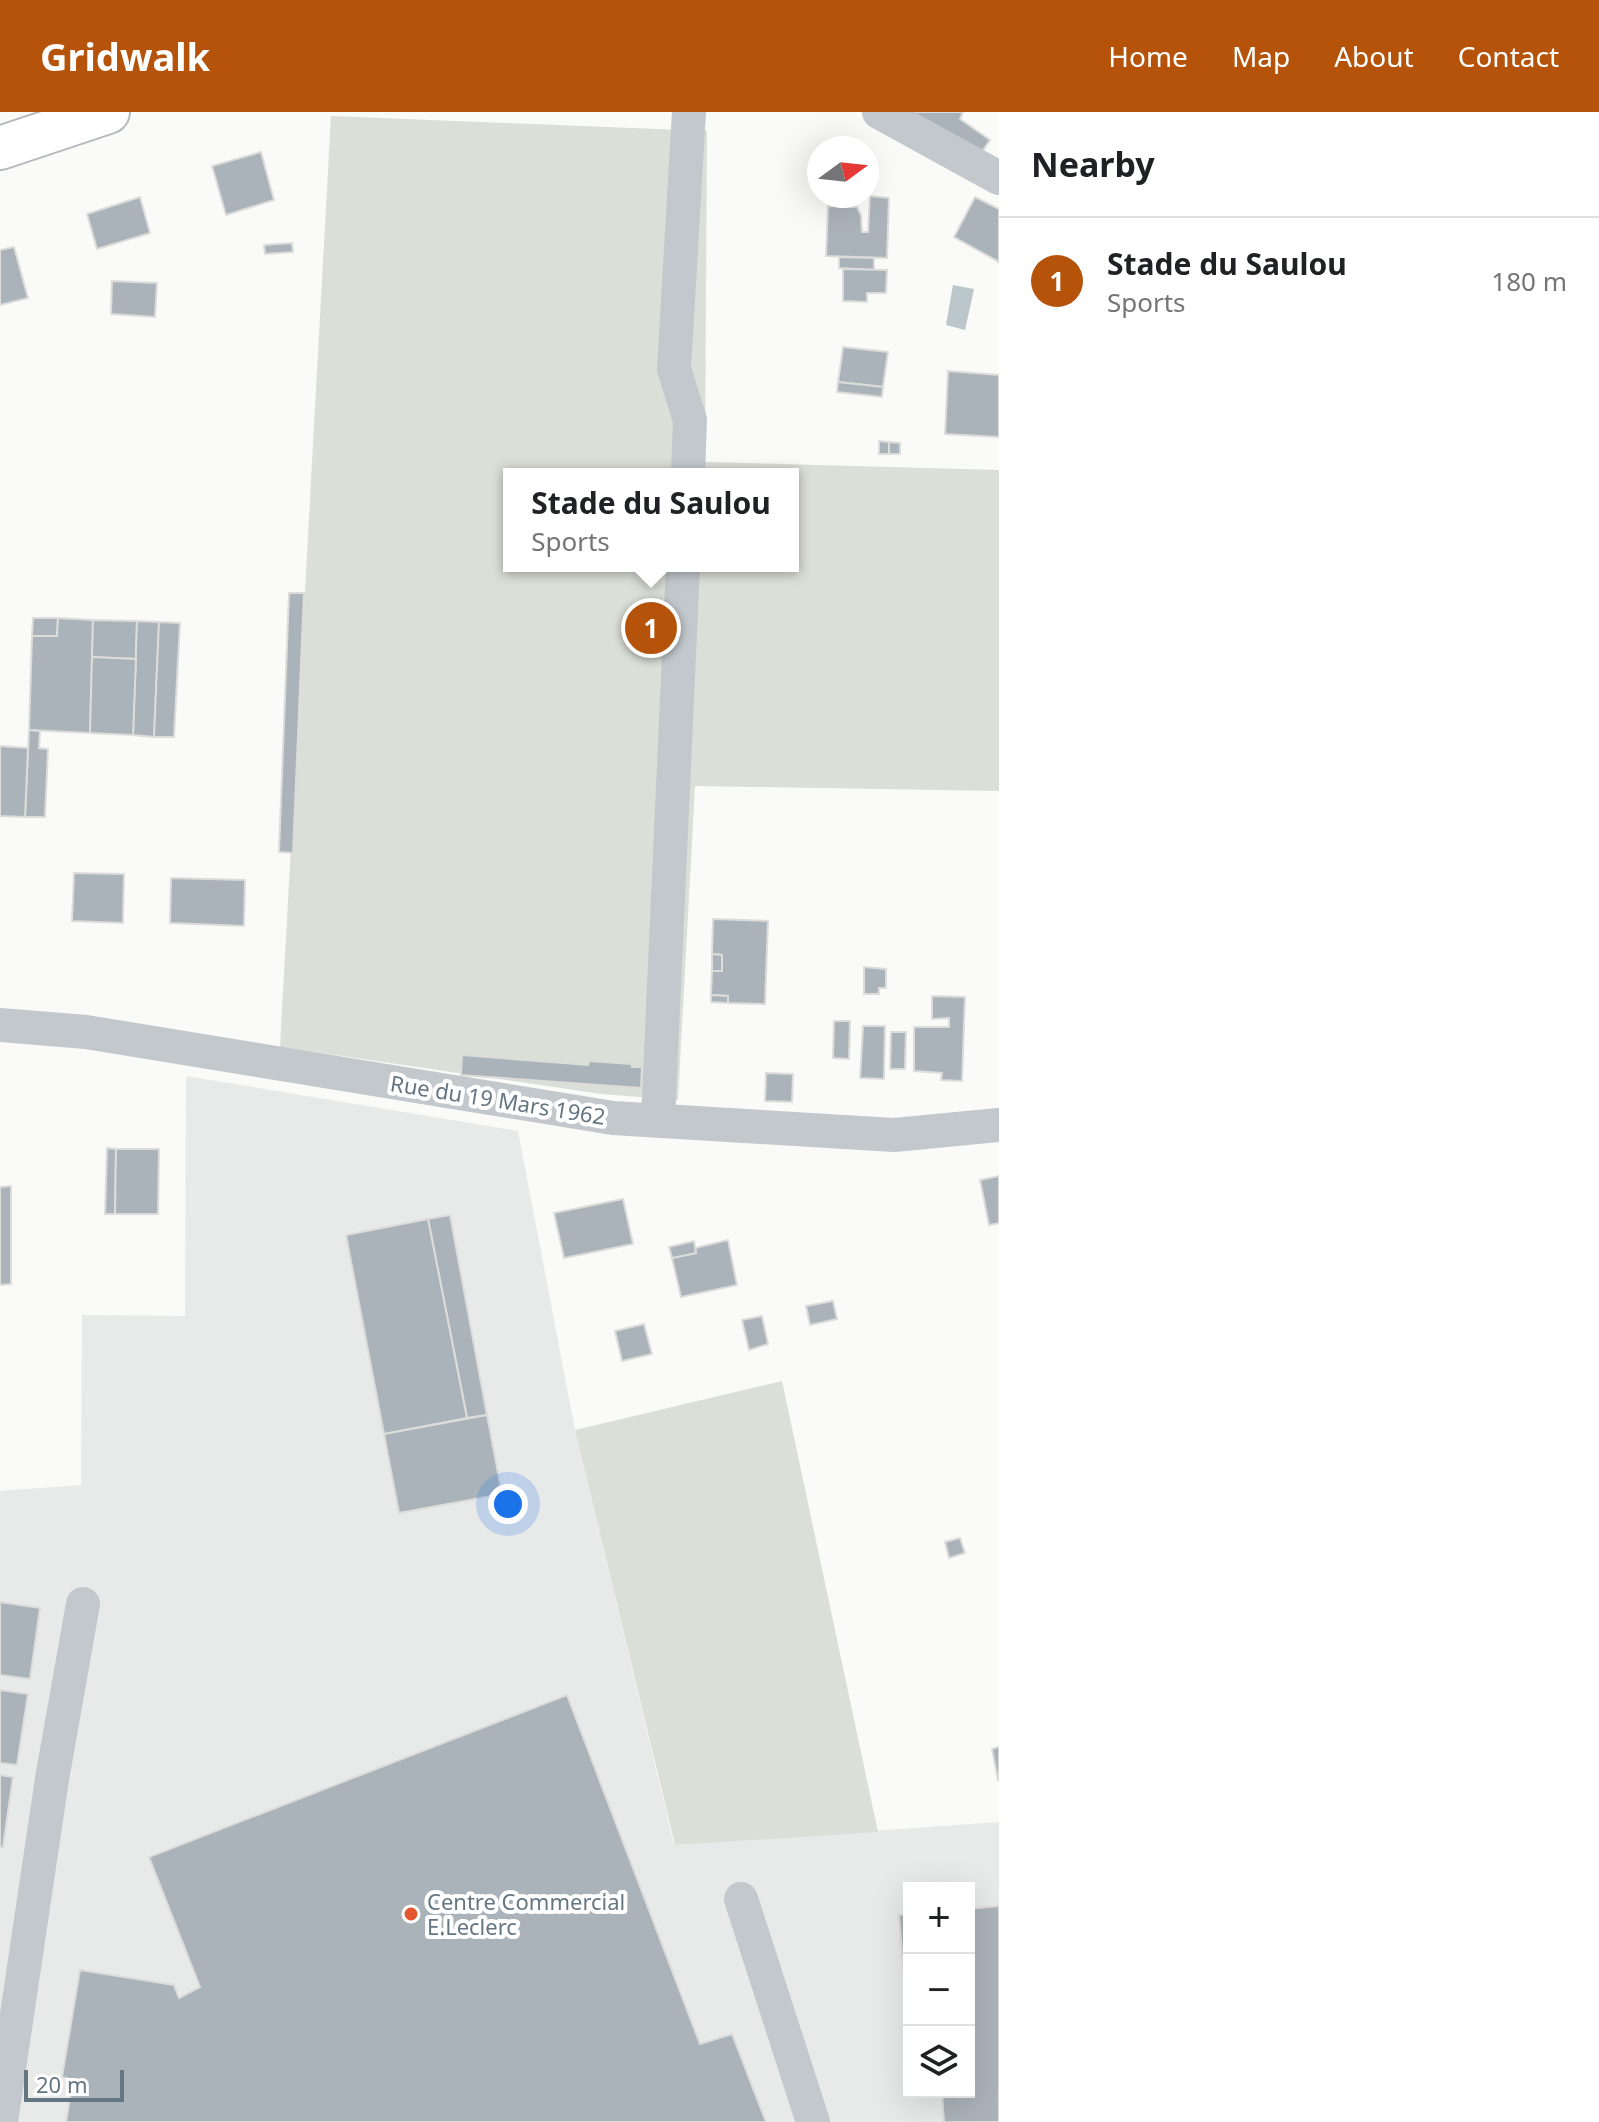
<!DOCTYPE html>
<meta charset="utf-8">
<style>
:root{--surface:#fff;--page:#f2f2f2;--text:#202124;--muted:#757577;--line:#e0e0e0;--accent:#b45309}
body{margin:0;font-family:"Noto Sans",sans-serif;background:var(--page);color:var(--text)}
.controls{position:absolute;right:24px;bottom:24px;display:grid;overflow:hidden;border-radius:0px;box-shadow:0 8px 32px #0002}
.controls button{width:72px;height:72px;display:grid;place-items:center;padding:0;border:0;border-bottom:2px solid var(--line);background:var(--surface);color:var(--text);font:40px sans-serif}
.compass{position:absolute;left:807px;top:24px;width:72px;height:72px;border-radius:50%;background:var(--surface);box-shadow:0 8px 32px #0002;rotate:75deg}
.scale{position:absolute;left:24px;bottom:20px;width:100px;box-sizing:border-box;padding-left:8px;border:4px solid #657683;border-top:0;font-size:22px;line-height:28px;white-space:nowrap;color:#657683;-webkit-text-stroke:6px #fff;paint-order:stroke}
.you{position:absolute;left:508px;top:1392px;width:28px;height:28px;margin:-20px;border:6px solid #fff;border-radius:50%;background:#1a73e8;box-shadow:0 0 0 12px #1a73e833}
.badge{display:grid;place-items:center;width:52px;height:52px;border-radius:50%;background:var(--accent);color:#fff;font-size:26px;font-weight:700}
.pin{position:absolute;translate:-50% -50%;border:4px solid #fff;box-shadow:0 2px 8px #0006}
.popup{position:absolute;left:503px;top:356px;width:296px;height:104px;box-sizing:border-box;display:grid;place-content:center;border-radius:0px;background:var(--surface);filter:drop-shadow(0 2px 6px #0005);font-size:26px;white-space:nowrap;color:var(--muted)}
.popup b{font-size:30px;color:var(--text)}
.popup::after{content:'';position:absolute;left:50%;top:100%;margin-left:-16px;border:16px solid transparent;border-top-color:var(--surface)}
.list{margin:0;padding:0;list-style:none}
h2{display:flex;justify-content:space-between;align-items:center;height:104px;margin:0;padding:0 32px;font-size:34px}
h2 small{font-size:26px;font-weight:400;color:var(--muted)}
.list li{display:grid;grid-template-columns:52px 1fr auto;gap:24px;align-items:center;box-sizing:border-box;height:128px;padding:0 32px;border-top:2px solid var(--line)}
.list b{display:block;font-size:30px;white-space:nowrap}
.list p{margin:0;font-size:26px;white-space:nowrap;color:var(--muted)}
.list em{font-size:26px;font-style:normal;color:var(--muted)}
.icon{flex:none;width:44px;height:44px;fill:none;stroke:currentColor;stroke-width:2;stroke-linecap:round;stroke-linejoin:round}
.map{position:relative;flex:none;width:999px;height:2010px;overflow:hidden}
header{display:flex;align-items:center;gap:48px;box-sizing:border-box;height:112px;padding:0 40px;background:var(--accent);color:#fff}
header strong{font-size:38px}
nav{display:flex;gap:44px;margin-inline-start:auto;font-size:28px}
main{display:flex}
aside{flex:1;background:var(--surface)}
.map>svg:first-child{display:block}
</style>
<header>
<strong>Gridwalk</strong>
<nav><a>Home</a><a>Map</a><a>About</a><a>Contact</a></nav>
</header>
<main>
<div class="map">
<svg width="999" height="2010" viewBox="0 0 999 2010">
<rect width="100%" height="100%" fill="#fafaf8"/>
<path fill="#e8e9e9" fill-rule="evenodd" d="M186 964 518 1019 575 1318 674 1733 999 1710V2010H0V1379L81 1373 82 1203 185 1204ZM909 1776H969V1980H909Z"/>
<g fill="#dadfd7" fill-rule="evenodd">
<path d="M331 4 707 19 705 350 999 358V679L695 674 678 988 602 982 280 935ZM509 362H793V454H509Z"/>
<path d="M782 1269 878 1720 675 1733 575 1318Z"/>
</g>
<path fill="#bbc7cb" d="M953 173 974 177 965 218 946 213Z"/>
<g fill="#aab3b9" stroke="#dcdcda" stroke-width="2">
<path d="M910 0H963L960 7 990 28 977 47Z"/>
<path d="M261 40 274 88 226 103 212 54Z"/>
<path d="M870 84 889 86 887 146 826 144 828 94 857 95 861 103 862 120H868Z"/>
<path d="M140 85 150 121 97 137 87 102Z"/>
<path d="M975 85 999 97V150L954 125Z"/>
<path d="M292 131 293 140 265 142 264 133Z"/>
<path d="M14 135 28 186 0 193V138Z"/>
<path d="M839 145 874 146V158L839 156Z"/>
<path d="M843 157 887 158 886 181H867V190L843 189Z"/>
<path d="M112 169 157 171 155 205 111 202Z"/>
<path d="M843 235 888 240 883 275 838 270Z"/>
<path d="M948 259 999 263V325L945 322Z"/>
<path d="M838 270 883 275 882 285 837 280Z"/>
<path d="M879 329 889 330V342H879Z"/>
<path d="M889 330 900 331V342H889Z"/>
<path d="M289 481H304L293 741 279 740Z"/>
<path d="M33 506H58L57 524H32Z"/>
<path d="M58 506 93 508 90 621 29 618 32 524H57Z"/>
<path d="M93 508 137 509 136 547 92 545Z"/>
<path d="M137 509 159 510 154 625 133 623Z"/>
<path d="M159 510 180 511 174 625H154Z"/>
<path d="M92 545 136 547 133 623 90 621Z"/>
<path d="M29 618 40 619 39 636 48 637 45 705H25Z"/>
<path d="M0 634 28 636 25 705 0 704Z"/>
<path d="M74 761 124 762 123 811 72 809Z"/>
<path d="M171 766 245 768 244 814 170 811Z"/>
<path d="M713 807 768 809 765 892 728 891V884L711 883 712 859H722V843L712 842Z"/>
<path d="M712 842 722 843V859H712Z"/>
<path d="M864 855 886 857V876H879V882H864Z"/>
<path d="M711 883 728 884V891L711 890Z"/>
<path d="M932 884 965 885 962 969 941 968 942 961 914 959V915H949V906L932 907Z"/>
<path d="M834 909H850L849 947 833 946Z"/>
<path d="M863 914H885L884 967 860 966Z"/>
<path d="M891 920H906L905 957H890Z"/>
<path d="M462 943 588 953 589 949 632 952V955H642L641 976 461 963Z"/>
<path d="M766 961 793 962 792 990 765 989Z"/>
<path d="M107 1036 116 1037 115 1102H105Z"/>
<path d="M116 1037H159L158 1102H115Z"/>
<path d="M999 1064V1111L989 1113 980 1068Z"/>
<path d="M11 1074V1172L0 1173V1075Z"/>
<path d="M623 1087 633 1132 564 1146 554 1101Z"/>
<path d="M450 1103 487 1303 467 1306 428 1107Z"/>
<path d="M428 1107 467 1306 384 1322 346 1123Z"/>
<path d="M728 1128 737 1173 681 1185 672 1146 696 1141 695 1136Z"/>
<path d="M694 1129 696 1141 672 1146 669 1135Z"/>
<path d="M833 1189 837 1207 810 1213 806 1194Z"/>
<path d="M762 1204 768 1232 749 1238 742 1208Z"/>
<path d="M644 1212 652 1242 622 1249 615 1219Z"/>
<path d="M487 1303 502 1382 399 1401 384 1322Z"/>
<path d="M960 1426 965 1441 949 1446 945 1430Z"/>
<path d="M0 1490 40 1496 30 1567 0 1563Z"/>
<path d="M0 1578 28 1582 17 1653 0 1651Z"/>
<path d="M567 1583 700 1932 732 1922 766 2010H66L73 1968 62 1965 80 1858 174 1873 179 1886 200 1875 149 1745Z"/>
<path d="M999 1635V1668H998L992 1637Z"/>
<path d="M0 1663 13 1665 3 1735H0Z"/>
<path d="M999 1794V2010H944L942 1980H969V1797Z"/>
<path d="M909 1802V1876H905L899 1803Z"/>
</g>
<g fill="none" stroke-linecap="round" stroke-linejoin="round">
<g stroke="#b5babe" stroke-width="46">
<path id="major" d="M0 36 108 0"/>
</g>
<g stroke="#c3c8cc" stroke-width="34">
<path d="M879 0 999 66"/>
<path d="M688 362 690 308 674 257 689 0"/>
<path d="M0 913 86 920 613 1006 894 1023 999 1013"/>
<path d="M658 1008 683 454"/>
<path d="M741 1787 813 2010"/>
<path d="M1 2010 52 1667 83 1492"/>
</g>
<use href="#major" stroke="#fff" stroke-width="42"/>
</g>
<circle fill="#e4572e" stroke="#fff" stroke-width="3" cx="411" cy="1802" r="8"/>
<g text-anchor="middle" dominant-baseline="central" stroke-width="8" stroke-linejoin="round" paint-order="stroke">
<g font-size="22" fill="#657683" stroke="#fff">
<text transform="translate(498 987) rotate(9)">Rue du 19 Mars 1962</text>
</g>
<g font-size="22" fill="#657683" stroke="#fff" text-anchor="start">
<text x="427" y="1789">Centre Commercial<tspan x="427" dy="25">E.Leclerc</tspan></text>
</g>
</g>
</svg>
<div class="controls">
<button>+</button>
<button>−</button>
<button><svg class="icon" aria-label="layers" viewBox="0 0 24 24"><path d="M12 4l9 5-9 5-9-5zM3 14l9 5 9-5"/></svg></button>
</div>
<svg class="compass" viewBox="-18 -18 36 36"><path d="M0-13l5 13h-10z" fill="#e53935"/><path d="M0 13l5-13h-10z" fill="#757577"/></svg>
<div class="scale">20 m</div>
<div class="you"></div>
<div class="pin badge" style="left:651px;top:516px">1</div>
<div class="popup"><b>Stade du Saulou</b>Sports</div>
</div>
<aside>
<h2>Nearby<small></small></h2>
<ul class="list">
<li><span class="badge">1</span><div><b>Stade du Saulou</b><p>Sports</p></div><em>180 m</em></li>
</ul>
</aside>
</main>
